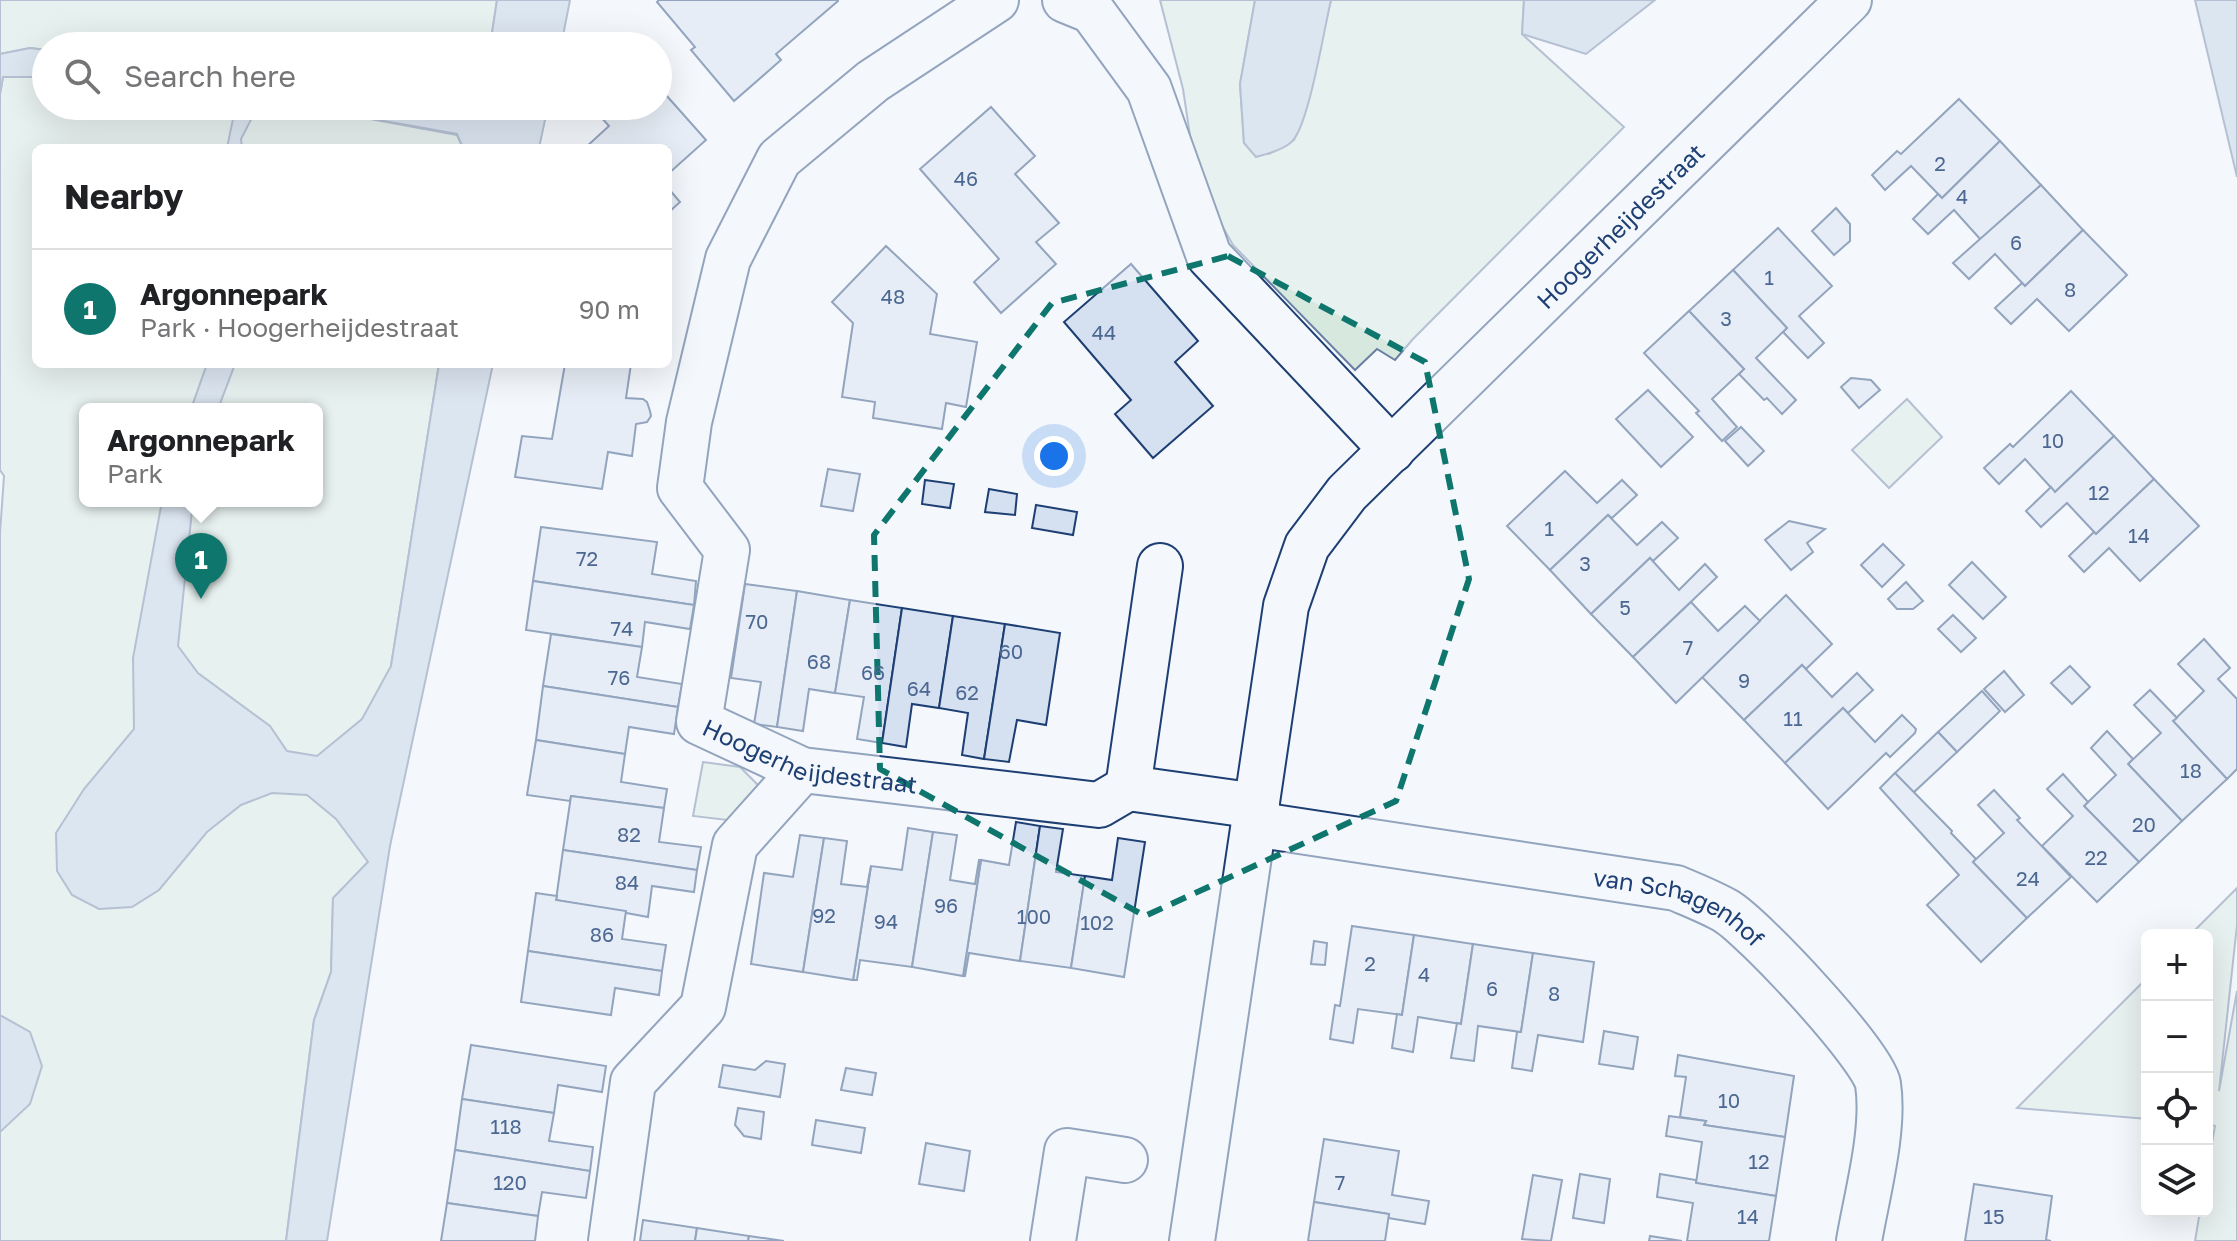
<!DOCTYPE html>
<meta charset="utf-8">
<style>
:root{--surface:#fff;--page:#f2f2f2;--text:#202124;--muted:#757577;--line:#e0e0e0;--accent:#0f766e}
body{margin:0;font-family:"Golos Text",sans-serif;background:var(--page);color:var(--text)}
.controls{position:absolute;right:24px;bottom:24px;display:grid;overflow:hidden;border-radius:12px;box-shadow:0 8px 32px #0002}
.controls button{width:72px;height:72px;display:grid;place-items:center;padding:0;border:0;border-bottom:2px solid var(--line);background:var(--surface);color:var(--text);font:40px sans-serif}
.you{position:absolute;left:1054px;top:456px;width:28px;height:28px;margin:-20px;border:6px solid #fff;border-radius:50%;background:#1a73e8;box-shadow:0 0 0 12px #1a73e833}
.badge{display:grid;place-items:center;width:52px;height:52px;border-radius:50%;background:var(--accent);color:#fff;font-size:26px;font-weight:700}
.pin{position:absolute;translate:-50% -66px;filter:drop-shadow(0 2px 4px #0008)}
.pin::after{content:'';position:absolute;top:42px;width:28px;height:24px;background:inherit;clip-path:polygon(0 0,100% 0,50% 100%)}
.popup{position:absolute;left:79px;top:403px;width:244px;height:104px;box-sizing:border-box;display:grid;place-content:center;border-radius:12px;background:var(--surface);filter:drop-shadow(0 2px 6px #0005);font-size:26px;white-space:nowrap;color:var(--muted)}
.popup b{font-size:30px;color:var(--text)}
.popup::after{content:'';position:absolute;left:50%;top:100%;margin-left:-16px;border:16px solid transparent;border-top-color:var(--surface)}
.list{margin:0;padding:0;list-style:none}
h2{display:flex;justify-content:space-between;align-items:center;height:104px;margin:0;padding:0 32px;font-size:34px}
h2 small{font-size:26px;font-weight:400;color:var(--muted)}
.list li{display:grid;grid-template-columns:52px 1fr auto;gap:24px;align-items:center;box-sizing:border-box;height:120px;padding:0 32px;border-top:2px solid var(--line)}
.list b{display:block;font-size:30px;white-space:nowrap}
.list p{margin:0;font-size:26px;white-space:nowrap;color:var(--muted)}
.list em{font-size:26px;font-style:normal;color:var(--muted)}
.icon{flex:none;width:44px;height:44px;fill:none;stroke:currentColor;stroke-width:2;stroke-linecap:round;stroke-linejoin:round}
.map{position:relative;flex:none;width:2237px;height:1241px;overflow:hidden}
.search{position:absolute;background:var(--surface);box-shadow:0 8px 32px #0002;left:32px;top:32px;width:640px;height:88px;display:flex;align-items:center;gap:20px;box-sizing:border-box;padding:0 28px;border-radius:44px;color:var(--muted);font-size:30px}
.panel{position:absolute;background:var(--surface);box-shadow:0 8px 32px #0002;left:32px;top:144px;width:640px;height:224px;border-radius:12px}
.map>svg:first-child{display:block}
</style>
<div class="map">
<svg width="2237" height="1241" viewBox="0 0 2237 1241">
<rect width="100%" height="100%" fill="#f4f7fb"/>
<g fill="#d7e8df" stroke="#687fa3" stroke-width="2" fill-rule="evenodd">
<path d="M0 0H497L490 46H46V50L30 48 0 54Z"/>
<path d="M1160 0H1255L1240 84 1244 143 1269 154 1294 140 1304 116 1331 0H1524L1522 34 1624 127 1413 339 1395 360 1377 349 1355 370 1233 245 1197 182 1183 89Z"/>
<path d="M3 77H46V106H224L235 108 300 106 457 135 463 148H36V364H439L391 666 368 862 333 899 331 972 314 1020 286 1241H0V533L4 476 0 470V94ZM85 409H317V501H85Z"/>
<path d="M1907 399 1942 437 1889 488 1852 450Z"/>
<path d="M703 762 740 767 768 795 736 821 693 816Z"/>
<path d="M2237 888V925L2219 1091 2237 991V1241H2195L2200 1211H2207V1171L2215 1126 2207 1124V935H2190Z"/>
<path d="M2147 978V1119L2017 1108Z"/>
</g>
<g fill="#bed0e5" stroke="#687fa3" stroke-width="2">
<path d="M497 0H570L561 46H490Z"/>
<path d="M1255 0H1331C1324 29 1310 118 1294 139 1287 149 1267 154 1256 157L1244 143 1240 84Z"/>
<path d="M1524 0H1655L1586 54 1522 34Z"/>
<path d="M2195 0H2237V177Z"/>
<path d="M30 48 46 50V77H3L0 94V54Z"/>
<path d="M224 106H258L241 139 242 148H227L235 109Z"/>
<path d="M300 106H449L480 113 482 106H548L539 148H463L457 134Z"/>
<path d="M207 364H235L218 409H191Z"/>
<path d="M439 364H493L390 846 327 1241H286L314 1020 331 972 333 898 368 862 336 819 307 795 272 793 241 805 207 832 159 890 132 907 99 909 72 895 57 871 56 833 84 789 134 729 133 658 162 501H193L178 646 198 673 270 726 287 751 317 756 362 719 391 666Z"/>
<path d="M0 1015 30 1032 42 1066 30 1104 0 1132Z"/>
</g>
<g fill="#d5e0f0" stroke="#1d3f73" stroke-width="2">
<path d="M659 0H838V1L776 54 781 60 734 101 691 50 695 47 657 2Z"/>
<path d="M658 86 706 140 668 174V148H585L609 126 591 106H658Z"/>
<path d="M1959 99 2000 141 1942 198 1911 166 1885 190 1872 175 1897 151 1901 154Z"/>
<path d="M991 107 1035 156 1015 174 1059 223 1036 242 1056 264 1001 313 974 282 999 259 920 169Z"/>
<path d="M2000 141 2041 185 1981 240 1954 210 1928 234 1913 219 1938 194 1942 198Z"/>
<path d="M2041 185 2083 230 2025 286 1995 254 1969 279 1953 263Z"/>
<path d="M668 188 680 202 668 213Z"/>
<path d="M1836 208 1850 224V241L1834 255 1812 231Z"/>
<path d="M1778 228 1832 286 1799 316 1824 343 1808 358 1783 332 1787 328 1733 270Z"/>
<path d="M2083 230 2127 275 2069 331 2037 299 2011 324 1995 308 2022 283 2025 286Z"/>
<path d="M886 246 937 294 930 334 977 342 966 407 946 403 942 429 873 418 875 402 842 397 853 323 832 302Z"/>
<path d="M1131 264 1198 341 1175 362 1213 406 1153 458 1115 414 1131 400 1064 322Z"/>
<path d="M1733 270 1787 328 1756 358 1796 400 1782 414 1767 398 1764 400 1739 374 1744 369 1689 311Z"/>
<path d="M1689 311 1744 369 1712 399 1737 427 1722 441 1696 413 1699 411 1644 353Z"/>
<path d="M565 364H631L626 398 643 399 647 402 650 411 651 416 647 422 636 424 632 456 608 452 602 489 515 477 522 436 552 439Z"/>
<path d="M1851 378 1871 380 1880 390 1859 408 1841 387Z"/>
<path d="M1648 390 1693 437 1661 467 1616 419Z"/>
<path d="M2071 391 2114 436 2055 492 2025 459 1999 484 1984 468 2010 444 2013 447Z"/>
<path d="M1741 427 1764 451 1748 466 1725 441Z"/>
<path d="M2114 436 2154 479 2096 534 2067 503 2041 527 2026 511 2051 487 2055 492Z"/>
<path d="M828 469 860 474 853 511 821 506Z"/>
<path d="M1565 471 1597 503 1622 480 1637 495 1612 518 1608 515 1550 570 1507 526Z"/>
<path d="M2154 479 2199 526 2140 581 2109 548 2084 572 2069 556 2094 532 2096 534Z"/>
<path d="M925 480 954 484 950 508 922 504Z"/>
<path d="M989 489 1017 494 1015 515 985 512Z"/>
<path d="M1036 505 1077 512 1073 535 1032 528Z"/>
<path d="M1608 515 1637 545 1662 522 1678 538 1653 561 1650 558 1591 614 1550 570Z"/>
<path d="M1789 521 1825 529 1807 543 1813 552 1791 570 1765 540Z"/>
<path d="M541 527 657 542 652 574 696 581 694 605 533 581Z"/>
<path d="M1883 544 1904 565 1882 587 1861 565Z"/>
<path d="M1650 558 1679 590 1705 564 1717 577 1633 657 1591 614Z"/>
<path d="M1972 562 2006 597 1983 619 1949 585Z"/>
<path d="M533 581 694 605 690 629 645 622 642 647 526 630Z"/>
<path d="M1906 582 1923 601 1913 609H1897L1888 599Z"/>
<path d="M745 584 797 591 777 727 754 724 761 682 731 678Z"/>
<path d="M797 591 850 600 835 693 809 689 803 731 777 727Z"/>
<path d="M1786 595 1832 644 1806 669 1802 665 1744 720 1702 677Z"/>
<path d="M850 600 902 608 882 743 857 739 864 697 835 693Z"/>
<path d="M1691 602 1718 631 1745 606 1760 621 1676 703 1633 657Z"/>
<path d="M902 608 953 616 939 708 912 704 906 747 882 743Z"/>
<path d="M1953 615 1976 638 1961 652 1938 629Z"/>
<path d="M953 616 1005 624 984 759 962 755 968 713 939 708Z"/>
<path d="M1005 624 1060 633 1046 725 1017 720 1009 762 984 759Z"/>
<path d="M551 634 642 647 637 677 682 684 678 707 543 686Z"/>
<path d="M2204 639 2230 668 2218 679 2237 699V769L2227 779 2173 721 2204 691 2178 664Z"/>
<path d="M1802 665 1832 697 1857 673 1873 690 1848 713 1843 708 1785 763 1744 720Z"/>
<path d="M2070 666 2090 687 2072 704 2051 683Z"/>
<path d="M2004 671 2024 695 2005 712 1984 689Z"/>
<path d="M543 686 678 707 674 734 629 727 625 754 536 740Z"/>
<path d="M2150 690 2177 718 2173 721 2227 779 2182 821 2128 764 2161 733 2134 705Z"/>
<path d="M1982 691 2000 711 1957 752 1938 732Z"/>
<path d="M1843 708 1875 742 1902 715 1916 729 1915 733 1890 757 1886 753 1828 809 1785 763Z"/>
<path d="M2107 731 2133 759 2128 764 2182 821 2139 862 2084 806 2116 775 2091 748Z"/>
<path d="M1938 732 1957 752 1913 793 1894 774Z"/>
<path d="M536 740 625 754 621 782 667 789 664 808 571 796 570 801 527 795Z"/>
<path d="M1895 773 1952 831 1951 833 1976 859 1973 862 2027 918 1981 962 1927 905 1959 875 1880 788Z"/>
<path d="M2063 774 2088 802 2084 806 2139 862 2097 902 2042 846 2073 816 2047 789Z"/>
<path d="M1994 790 2020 818 2017 820 2071 877 2027 918 1973 862 2004 833 1978 805Z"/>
<path d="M571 796 664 808 659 842 701 847 697 870 563 850Z"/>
<path d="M1016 822 1040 826 1020 961 969 953 965 976H963L981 860 1009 865Z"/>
<path d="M1040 826 1063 829 1056 872 1085 876 1071 968 1020 961Z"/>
<path d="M908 828 933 832 912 967 860 960 857 980H853L871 866 902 870Z"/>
<path d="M933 832 957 835 950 880 975 884 979 860H981L963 976 912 967Z"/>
<path d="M800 835 824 838 803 972 751 964 764 873 793 877Z"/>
<path d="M824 838 847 841 841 884 867 887 871 866 853 980 803 972Z"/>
<path d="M1118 838 1145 842 1124 977 1071 968 1085 876 1112 880Z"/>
<path d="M563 850 697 870 694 892 652 886 648 917 556 900Z"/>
<path d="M536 893 557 896 556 900 626 911 622 939 666 945 662 971 528 951Z"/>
<path d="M1352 926 1414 935 1402 1015 1358 1009 1353 1043 1330 1039 1335 1005 1340 1006Z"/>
<path d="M1414 935 1473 944 1461 1024 1418 1017 1413 1052 1392 1048 1397 1014 1402 1015Z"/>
<path d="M1314 941 1327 943 1325 965 1311 964Z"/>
<path d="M1473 944 1533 953 1521 1032 1478 1026 1474 1061 1451 1058 1457 1023 1461 1024Z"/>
<path d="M528 951 662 971 659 995 615 988 611 1015 521 1002Z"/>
<path d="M1533 953 1594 962 1583 1042 1538 1035 1532 1071 1512 1068 1517 1032H1521Z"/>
<path d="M1604 1031 1638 1037 1633 1069 1599 1064Z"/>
<path d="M471 1045 606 1066 602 1092 558 1085 554 1113 462 1099Z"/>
<path d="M1678 1055 1794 1076 1785 1137 1704 1125 1706 1121 1680 1117 1686 1077 1675 1076Z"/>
<path d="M766 1061 785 1064 780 1097 719 1087 723 1065 755 1070Z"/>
<path d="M846 1068 876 1073 872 1095 841 1090Z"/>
<path d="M462 1099 554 1113 549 1141 593 1147 590 1171 455 1150Z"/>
<path d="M738 1108 764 1112 761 1139 744 1136 735 1125Z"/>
<path d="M1669 1116 1706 1121 1704 1125 1785 1137 1776 1196 1696 1183 1702 1142 1666 1136Z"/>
<path d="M816 1120 865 1128 861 1153 812 1145Z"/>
<path d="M1324 1139 1399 1151 1392 1195 1429 1201 1425 1224 1388 1218 1389 1214 1314 1202Z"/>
<path d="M926 1143 970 1151 964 1191 919 1184Z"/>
<path d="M455 1150 590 1171 586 1198 542 1192 538 1216 447 1203Z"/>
<path d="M1580 1174 1610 1179 1604 1223 1573 1218Z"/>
<path d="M1660 1174 1696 1180V1183L1776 1196 1769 1241H1687L1693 1203 1657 1197Z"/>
<path d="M1533 1175 1562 1180 1551 1241 1522 1239Z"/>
<path d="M1974 1184 2052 1196 2046 1240 2051 1241H1965Z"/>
<path d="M1314 1202 1389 1214 1385 1241H1308Z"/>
<path d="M447 1203 538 1216 535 1241H441Z"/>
<path d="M643 1220 697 1228 695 1241H640Z"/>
<path d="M697 1228 749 1236 748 1241H695Z"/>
<path d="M749 1236 784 1241H748Z"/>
<path d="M1650 1236 1682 1241H1649Z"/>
</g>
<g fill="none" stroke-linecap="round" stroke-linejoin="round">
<g stroke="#1d3f73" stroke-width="48">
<g id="minor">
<path id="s1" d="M996 0 873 81 779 159 728 259 689 422 680 488 727 550 699 722 802 770 1099 805 1128 788 1257 806"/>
<path d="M1065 0 1092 11 1149 89 1209 256 1392 450"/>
<path d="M1128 788 1160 566"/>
<path id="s2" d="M1254 824 1676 888C1692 895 1710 902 1726 911 1753 927 1874 1056 1878 1084 1885 1130 1867 1194 1859 1241"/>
<path d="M611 1241 633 1082 703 1007 735 845 802 770"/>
<path d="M1053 1241 1067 1151 1125 1160"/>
<path id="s3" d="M1192 1241 1286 606 1307 546 1347 493 1849 0"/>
</g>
</g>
<use href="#minor" stroke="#f4f7fb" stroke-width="44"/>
</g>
<path d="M0 0H2237V1241H0ZM1228 256 1425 362 1469 579 1396 801 1145 916 880 769 874 535 1052 303Z" fill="#f4f7fb" fill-opacity=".55" fill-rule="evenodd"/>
<path fill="none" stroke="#0f766e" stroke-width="6" stroke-dasharray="16 10" stroke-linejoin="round" d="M1228 256 1425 362 1469 579 1396 801 1145 916 880 769 874 535 1052 303Z"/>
<g text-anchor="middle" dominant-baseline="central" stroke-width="6" stroke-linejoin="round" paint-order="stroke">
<g font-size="20" fill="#4b6792">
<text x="1940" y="163">2</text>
<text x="966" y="178">46</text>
<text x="1962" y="196">4</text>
<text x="2016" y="242">6</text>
<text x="1769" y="277">1</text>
<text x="2070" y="289">8</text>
<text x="893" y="296">48</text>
<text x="1726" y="318">3</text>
<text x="1104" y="332">44</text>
<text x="2053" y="440">10</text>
<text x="2099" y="492">12</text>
<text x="1549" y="528">1</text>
<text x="2139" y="535">14</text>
<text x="587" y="558">72</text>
<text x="1585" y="563">3</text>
<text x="1625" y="607">5</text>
<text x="757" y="621">70</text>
<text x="622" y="628">74</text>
<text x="1688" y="647">7</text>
<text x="1011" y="651">60</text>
<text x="819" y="661">68</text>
<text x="873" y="672">66</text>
<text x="619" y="677">76</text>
<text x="1744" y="680">9</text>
<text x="919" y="688">64</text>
<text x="967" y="692">62</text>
<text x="1793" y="718">11</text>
<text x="2191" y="770">18</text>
<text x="2144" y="824">20</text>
<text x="629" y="834">82</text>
<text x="2096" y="857">22</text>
<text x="2028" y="878">24</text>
<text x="627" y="882">84</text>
<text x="946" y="905">96</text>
<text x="824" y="915">92</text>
<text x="1034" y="916">100</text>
<text x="886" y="921">94</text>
<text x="1097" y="922">102</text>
<text x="602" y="934">86</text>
<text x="1370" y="963">2</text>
<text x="1424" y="974">4</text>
<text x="1492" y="988">6</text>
<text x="1554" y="993">8</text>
<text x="1729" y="1100">10</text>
<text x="506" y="1126">118</text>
<text x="1759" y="1161">12</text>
<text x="510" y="1182">120</text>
<text x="1340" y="1182">7</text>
<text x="1748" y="1216">14</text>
<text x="1994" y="1216">15</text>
</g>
<g font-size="24" fill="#1d3f73" stroke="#f4f7fb">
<text stroke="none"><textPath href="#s3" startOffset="1154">Hoogerheijdestraat</textPath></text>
<text stroke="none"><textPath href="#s1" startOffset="986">Hoogerheijdestraat</textPath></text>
<text stroke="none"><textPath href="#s2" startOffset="436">van Schagenhof</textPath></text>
</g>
</g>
</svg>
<div class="controls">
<button>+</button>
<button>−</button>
<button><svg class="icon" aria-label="locate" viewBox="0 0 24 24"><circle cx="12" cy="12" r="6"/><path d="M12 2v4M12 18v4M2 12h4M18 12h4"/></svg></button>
<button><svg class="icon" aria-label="layers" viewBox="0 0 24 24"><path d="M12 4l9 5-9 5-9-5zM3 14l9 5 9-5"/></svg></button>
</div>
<div class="you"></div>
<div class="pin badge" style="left:201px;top:599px">1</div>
<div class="popup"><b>Argonnepark</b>Park</div>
<div class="search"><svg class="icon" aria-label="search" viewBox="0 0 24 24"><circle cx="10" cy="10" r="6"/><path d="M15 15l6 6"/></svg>Search here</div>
<section class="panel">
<h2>Nearby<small></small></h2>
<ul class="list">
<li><span class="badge">1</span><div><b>Argonnepark</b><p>Park · Hoogerheijdestraat</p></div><em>90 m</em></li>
</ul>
</section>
</div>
